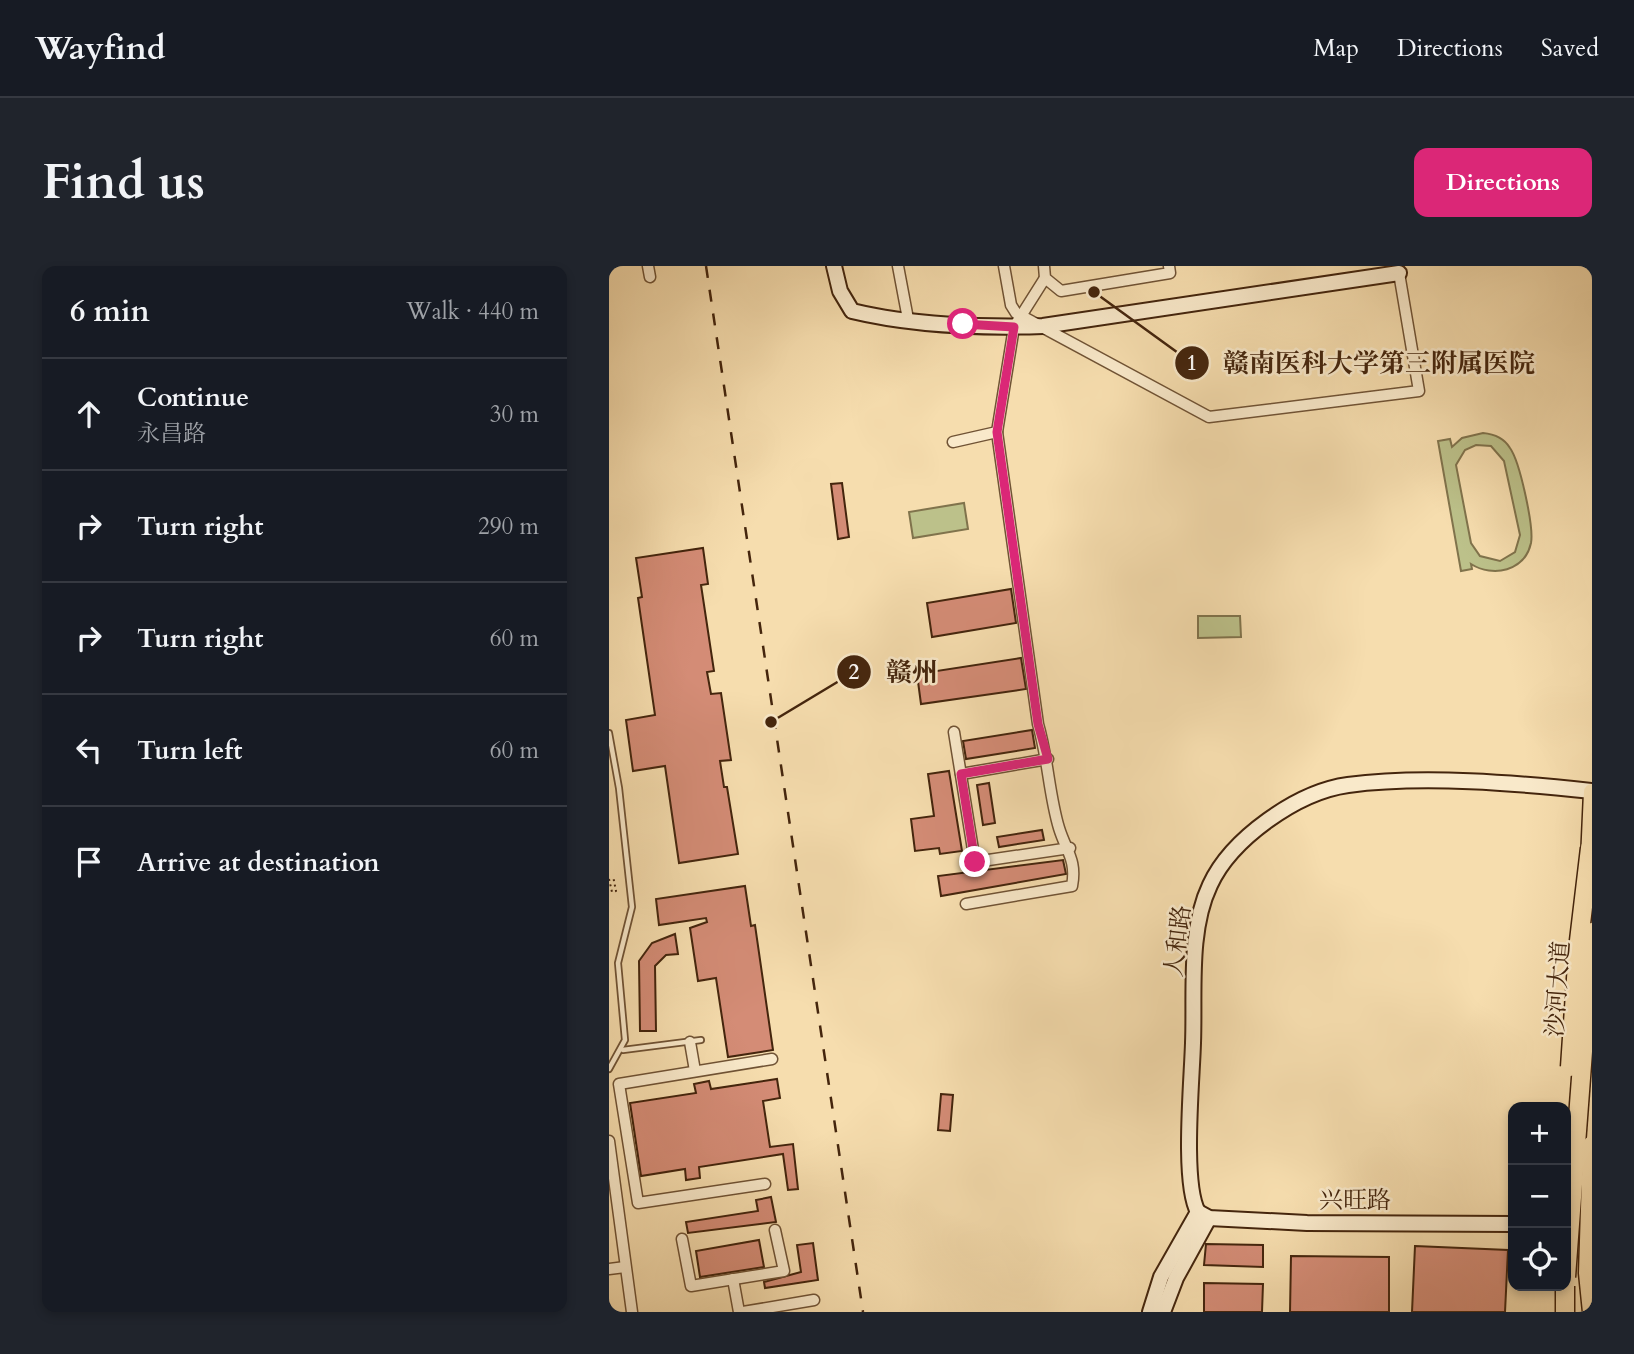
<!DOCTYPE html>
<meta charset="utf-8">
<style>
:root{--surface:#171b24;--page:#20242c;--text:#f1f3f6;--muted:#9ea1a6;--line:#363941;--accent:#db2777}
body{margin:0;font-family:Cardo,"Noto Serif SC",serif;background:var(--page);color:var(--text)}
.controls{position:absolute;right:21px;bottom:21px;display:grid;overflow:hidden;border-radius:14px;box-shadow:0 4px 10px #0003}
.controls button{width:63px;height:63px;display:grid;place-items:center;padding:0;border:0;border-bottom:2px solid var(--line);background:var(--surface);color:var(--text);font:35px sans-serif}
.stop{position:absolute;width:21px;height:21px;margin:-16px;border:5px solid #db2777;border-radius:50%;background:#fff}
.stop.end{background:#db2777;border-color:#fff;box-shadow:0 2px 7px #0008}
.list{margin:0;padding:0;list-style:none}
h2{display:flex;justify-content:space-between;align-items:center;height:91px;margin:0;padding:0 28px;font-size:30px}
h2 small{font-size:23px;font-weight:400;color:var(--muted)}
.list li{display:grid;grid-template-columns:46px 1fr auto;gap:21px;align-items:center;box-sizing:border-box;height:112px;padding:0 28px;border-top:2px solid var(--line)}
.list b{display:block;font-size:26px;white-space:nowrap}
.list p{margin:0;font-size:23px;white-space:nowrap;color:var(--muted)}
.list em{font-size:23px;font-style:normal;color:var(--muted)}
.icon{flex:none;width:38px;height:38px;fill:none;stroke:currentColor;stroke-width:2;stroke-linecap:round;stroke-linejoin:round}
.map{position:relative;flex:none;width:983px;height:1046px;overflow:hidden;border-radius:14px}
header{display:flex;align-items:center;gap:42px;box-sizing:border-box;height:98px;padding:0 35px;background:var(--surface);border-bottom:2px solid var(--line)}
header strong{font-size:33px}
nav{display:flex;gap:38px;margin-inline-start:auto;font-size:24px}
.intro{display:flex;align-items:center;justify-content:space-between;box-sizing:border-box;height:168px;padding:0 42px}
h1{margin:0;font-size:49px}
.button{padding:18px 32px;border-radius:14px;background:var(--accent);color:#fff;font-size:24px;font-weight:700}
main{display:flex;gap:42px;padding:0 42px}
aside{flex:1;background:var(--surface);border-radius:14px;box-shadow:0 4px 10px #0003}
.map>svg:first-child{display:block}
</style>
<header>
<strong>Wayfind</strong>
<nav><a>Map</a><a>Directions</a><a>Saved</a></nav>
</header>
<div class="intro"><h1>Find us</h1><a class="button">Directions</a></div>
<main>
<aside>
<h2>6 min<small>Walk · 440 m</small></h2>
<ul class="list">
<li><svg class="icon" aria-label="ahead" viewBox="0 0 24 24"><path d="M12 20V5M6 11l6-6 6 6"/></svg><div><b>Continue</b><p>永昌路</p></div><em>30 m</em></li>
<li><svg class="icon" aria-label="right" viewBox="0 0 24 24"><path d="M7 20v-9h11M14 6l5 5-5 5"/></svg><div><b>Turn right</b></div><em>290 m</em></li>
<li><svg class="icon" aria-label="right" viewBox="0 0 24 24"><path d="M7 20v-9h11M14 6l5 5-5 5"/></svg><div><b>Turn right</b></div><em>60 m</em></li>
<li><svg class="icon" aria-label="left" viewBox="0 0 24 24"><path d="M17 20v-9H6M10 6l-5 5 5 5"/></svg><div><b>Turn left</b></div><em>60 m</em></li>
<li><svg class="icon" aria-label="arrive" viewBox="0 0 24 24"><path d="M6 21V4h12l-3 4 3 4H6"/></svg><div><b>Arrive at destination</b></div></li>
</ul>
</aside>
<div class="map">
<svg width="983" height="1046" viewBox="0 0 983 1046">
<rect width="100%" height="100%" fill="#f6ddae"/>
<filter id="stains"><feTurbulence type="fractalNoise" baseFrequency=".00286" numOctaves="4"/><feColorMatrix values="0 0 0 0 .2 0 0 0 0 .09 0 0 0 0 .02 0 0 0 .5 -.17"/></filter>
<radialGradient id="worn" r=".72"><stop offset=".6" stop-color="#630" stop-opacity="0"/><stop offset="1" stop-color="#630" stop-opacity=".3"/></radialGradient>
<g fill="#bcc18a" stroke="#80734c" stroke-width="2" fill-rule="evenodd">
<path d="M874 167C885 168 895 172 901 182 911 196 925 261 922 277 916 305 884 312 862 298L863 303 852 305 829 175 841 173 843 181 853 172ZM867 179 882 180 895 195 911 269 906 286 891 295 871 290 862 277 847 199 856 184Z"/>
<path d="M355 237 359 263 304 272 300 246Z"/>
<path d="M589 350H631L632 371 589 372Z"/>
</g>
<g fill="#d48c76" stroke="#44250d" stroke-width="2">
<path d="M233 217 240 271 229 273 222 218Z"/>
<path d="M94 282 99 318 92 319 105 405 98 406 102 428 112 427 122 494 111 495 115 521H118L129 588 70 597 56 500 24 505 17 454 46 449 29 332 33 331 27 292Z"/>
<path d="M402 323 407 357 323 371 318 337Z"/>
<path d="M412 392 417 423 312 438 308 408Z"/>
<path d="M423 464 426 482 357 493 354 475Z"/>
<path d="M340 505 353 585 331 588 330 582 306 585 302 553 325 550 319 508Z"/>
<path d="M380 517 386 557 374 559 368 519Z"/>
<path d="M433 564 435 574 390 581 388 571Z"/>
<path d="M454 594 457 608 332 630 329 610Z"/>
<path d="M136 620 142 660 146 659 164 784 119 791 107 712 89 715 81 662 98 656 97 652 50 659 47 633Z"/>
<path d="M66 668 69 688 57 689 46 700 47 765H31L30 695 43 677Z"/>
<path d="M168 813 171 832 154 835 161 881 184 878 189 923 179 924 174 888 90 901 91 912 77 914 76 903 32 910 21 837 87 827 85 818 100 815 102 823Z"/>
<path d="M332 828 344 829 341 865 329 864Z"/>
<path d="M162 931 167 956 79 967 77 956 149 945 147 934Z"/>
<path d="M150 974 155 1001 91 1011 87 985Z"/>
<path d="M204 977 209 1014 156 1022 155 1016 192 1006 188 979Z"/>
<path d="M597 978 654 979V1001L595 999Z"/>
<path d="M806 980 899 984 896 1046H803Z"/>
<path d="M682 990 780 991V1046H681Z"/>
<path d="M595 1017 654 1018 653 1046H595Z"/>
</g>
<g fill="none" stroke-linecap="round" stroke-linejoin="round">
<g stroke="#705335" stroke-width="8">
<g id="lane">
<path d="M0 467 10 522 23 641 9 697 16 774 0 803"/>
<path d="M14 784 92 774"/>
</g>
</g>
<g stroke="#705335" stroke-width="13">
<g id="street">
<path d="M39 0 41 11"/>
<path d="M289 0 299 53"/>
<path d="M395 0 402 39 407 47 600 151 810 125 790 7"/>
<path d="M435 0 436 12 452 25 561 7 560 0"/>
<path d="M344 176 388 166 405 61 436 12"/>
<path d="M345 466 366 596 461 582"/>
<path d="M352 508 439 493"/>
<path d="M357 638 463 620C468 594 457 585 450 562 440 529 439 492 429 458L388 166"/>
<path d="M81 776 86 805"/>
<path d="M0 875 23 1046"/>
<path d="M156 918 29 937 10 818 163 793"/>
<path d="M73 973 82 1020 175 1005 166 964"/>
<path d="M0 1003 16 1001"/>
<path d="M124 1013 130 1046"/>
<path d="M134 1046 205 1034"/>
</g>
</g>
<g stroke="#44250d" stroke-width="18">
<g id="secondary">
<path d="M225 0 231 25 243 45C301 59 374 62 434 60L790 7"/>
<path d="M589 946C573 917 583 814 584 777 586 727 579 665 601 619 622 573 688 526 739 519 814 509 908 517 983 525"/>
<path d="M589 946 600 952 698 957 904 958"/>
<path d="M541 1046 552 1011 589 946"/>
<path d="M554 1046 567 1012 600 952"/>
</g>
</g>
<g stroke="#44250d" stroke-width="19">
<path id="primary" d="M980 593 983 526"/>
</g>
<path stroke="#44250d" stroke-width="2" stroke-dasharray="2 3.5" stroke-linecap="butt" d="M0 613 3 626 7 625 4 610"/>
<use href="#lane" stroke="#f9e9ca" stroke-width="4.5"/>
<use href="#street" stroke="#f9e9ca" stroke-width="10"/>
<use href="#secondary" stroke="#f9e9ca" stroke-width="14"/>
<use href="#primary" stroke="#f6ddae" stroke-width="16"/>
<path stroke="#44250d" stroke-width="2.5" stroke-dasharray="12 12" stroke-linecap="butt" d="M97 0 254 1046"/>
<g stroke="#44250d" stroke-width="21" stroke-linecap="butt">
<g id="highway-bridge">
<path d="M961 801 969 683 981 582"/>
<path d="M957 1011 983 666"/>
<path d="M956 1046V1020"/>
<path d="M983 1046 979 1007 983 879"/>
</g>
</g>
<use href="#highway-bridge" stroke="#f6ddae" stroke-width="18"/>
</g>
<g fill="none" stroke-linecap="round" stroke-linejoin="round">
<path stroke="#db2777" stroke-width="9" d="M354 58 405 61 388 166 429 458 439 493 352 508 366 596"/>
</g>
<g text-anchor="middle" dominant-baseline="central" stroke-width="5" stroke-linejoin="round" paint-order="stroke">
<g font-size="24" fill="#44250d" stroke="#f9e9ca">
<text transform="translate(569 675) rotate(-83)">人和路</text>
<text transform="translate(949 723) rotate(-86)">沙河大道</text>
<text x="746" y="934">兴旺路</text>
</g>
</g>
<path fill="none" stroke="#44250d" stroke-width="2.5" d="M485 26L583 97M162 456L245 406"/>
<g fill="#44250d" stroke="#f9e9ca" stroke-width="2.5">
<circle cx="485" cy="26" r="7"/>
<circle cx="162" cy="456" r="7"/>
<circle cx="583" cy="97" r="18"/>
<circle cx="245" cy="406" r="18"/>
</g>
<g font-size="21" text-anchor="middle" font-weight="bold" fill="#fff">
<text x="583" y="104">1</text>
<text x="245" y="413">2</text>
</g>
<g font-size="26" text-anchor="middle" font-weight="bold" fill="#44250d" stroke="#f9e9ca" stroke-width="5" stroke-linejoin="round" paint-order="stroke">
<text x="770" y="106">赣南医科大学第三附属医院</text>
<text x="303" y="415">赣州</text>
</g>
<rect width="100%" height="100%" filter="url(#stains)"/>
<rect width="100%" height="100%" fill="url(#worn)"/>
</svg>
<div class="controls">
<button>+</button>
<button>−</button>
<button><svg class="icon" aria-label="locate" viewBox="0 0 24 24"><circle cx="12" cy="12" r="6"/><path d="M12 2v4M12 18v4M2 12h4M18 12h4"/></svg></button>
</div>
<div class="stop" style="left:354px;top:58px"></div>
<div class="stop end" style="left:366px;top:596px"></div>
</div>
</main>
